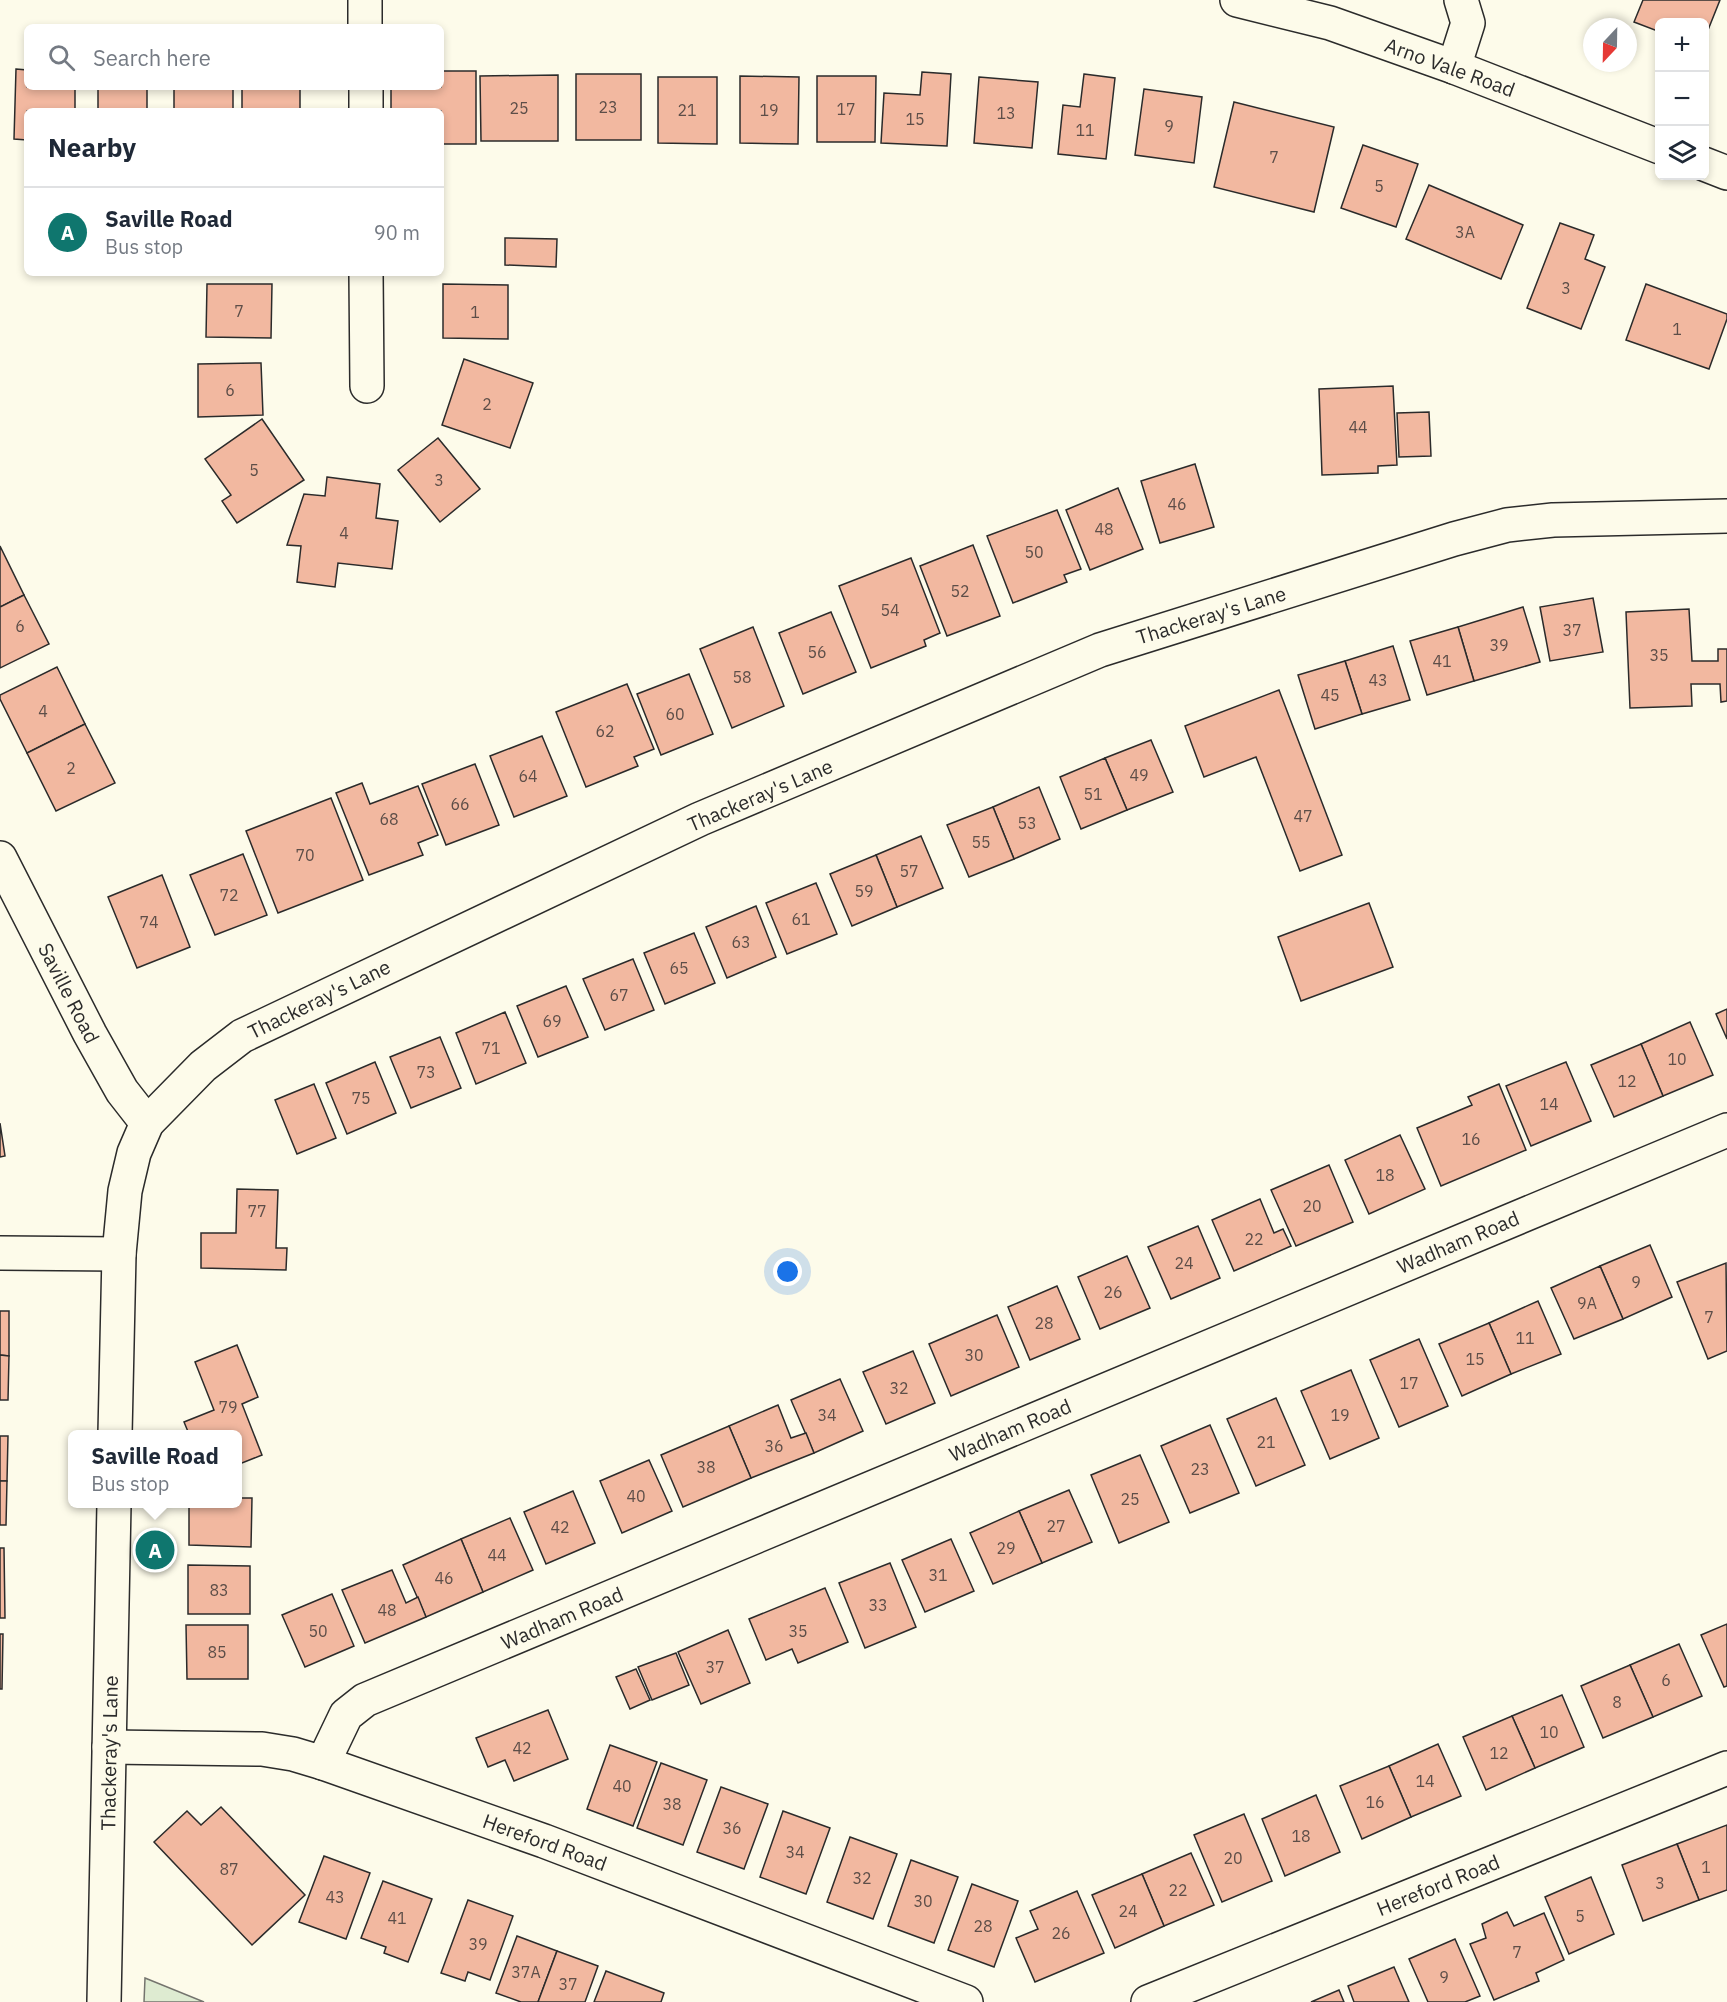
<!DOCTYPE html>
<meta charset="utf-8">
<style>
:root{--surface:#fff;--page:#f6f6f7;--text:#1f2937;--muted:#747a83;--line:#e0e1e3;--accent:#0f766e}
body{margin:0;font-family:"IBM Plex Sans",sans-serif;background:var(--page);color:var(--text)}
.controls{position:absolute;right:18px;top:18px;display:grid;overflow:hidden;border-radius:9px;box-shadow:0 3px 9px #0003}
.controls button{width:54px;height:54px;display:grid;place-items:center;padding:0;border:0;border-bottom:2px solid var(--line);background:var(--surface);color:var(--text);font:30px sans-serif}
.compass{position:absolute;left:1583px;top:18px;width:54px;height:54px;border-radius:50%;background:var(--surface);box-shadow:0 3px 9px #0003;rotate:202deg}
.you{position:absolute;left:788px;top:1272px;width:21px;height:21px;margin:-15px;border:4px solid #fff;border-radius:50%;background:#1a73e8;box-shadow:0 0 0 9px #1a73e833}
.badge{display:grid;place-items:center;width:39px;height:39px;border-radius:50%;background:var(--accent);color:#fff;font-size:20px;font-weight:700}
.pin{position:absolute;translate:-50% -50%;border:3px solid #fff;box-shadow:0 2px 6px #0006}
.popup{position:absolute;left:68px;top:1430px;width:174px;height:78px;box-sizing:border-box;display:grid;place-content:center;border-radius:9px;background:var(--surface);filter:drop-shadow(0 2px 4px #0005);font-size:20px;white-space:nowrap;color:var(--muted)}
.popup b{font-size:22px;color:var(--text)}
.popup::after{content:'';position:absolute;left:50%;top:100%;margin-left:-12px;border:12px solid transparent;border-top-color:var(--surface)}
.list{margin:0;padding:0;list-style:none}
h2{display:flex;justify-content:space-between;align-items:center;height:78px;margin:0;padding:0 24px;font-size:26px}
h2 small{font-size:20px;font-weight:400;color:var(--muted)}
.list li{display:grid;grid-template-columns:39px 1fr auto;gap:18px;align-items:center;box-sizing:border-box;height:90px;padding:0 24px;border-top:2px solid var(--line)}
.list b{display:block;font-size:22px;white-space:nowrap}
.list p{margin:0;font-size:20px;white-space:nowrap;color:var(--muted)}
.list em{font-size:20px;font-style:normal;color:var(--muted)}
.icon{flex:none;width:33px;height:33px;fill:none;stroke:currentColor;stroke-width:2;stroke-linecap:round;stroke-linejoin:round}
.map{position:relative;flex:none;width:1727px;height:2002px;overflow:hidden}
.search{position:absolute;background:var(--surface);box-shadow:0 3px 9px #0003;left:24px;top:24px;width:420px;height:66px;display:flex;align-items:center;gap:15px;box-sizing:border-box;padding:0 21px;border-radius:9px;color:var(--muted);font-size:22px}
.panel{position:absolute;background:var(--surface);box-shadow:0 3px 9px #0003;left:24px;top:108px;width:420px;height:168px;border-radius:9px}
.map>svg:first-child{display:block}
</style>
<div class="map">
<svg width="1727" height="2002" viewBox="0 0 1727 2002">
<rect width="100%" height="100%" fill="#fdfbea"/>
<path fill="#deebd1" stroke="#74746e" stroke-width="1.5" d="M145 1978 204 2002H144Z"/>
<g fill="#f2b8a0" stroke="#2b2b2b" stroke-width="1.5">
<path d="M1643 0H1720L1704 40V22H1660V32L1634 22Z"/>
<path d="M16 69 27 70V87H75V111H27V140L14 139Z"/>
<path d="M441 71H476V144H441V111H391V87H441Z"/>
<path d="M922 72 951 74 947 146 881 143 884 93 920 95Z"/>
<rect x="576" y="74" width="65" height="66"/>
<path d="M1084 74 1115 78 1106 159 1058 154 1063 105 1080 107Z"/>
<path d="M558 75V141H481L480 76Z"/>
<path d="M740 76 799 77 798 144 740 143Z"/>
<path d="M817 76H876L875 142H817Z"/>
<path d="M658 77H717V144L658 143Z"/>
<path d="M979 77 1038 82 1032 148 974 143Z"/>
<rect x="98" y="87" width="49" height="24"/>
<rect x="174" y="87" width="59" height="24"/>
<rect x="242" y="87" width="58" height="24"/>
<path d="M1144 89 1202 97 1194 163 1135 155Z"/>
<path d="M1234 102 1334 127 1314 212 1214 187Z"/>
<path d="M1363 145 1418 164 1396 227 1341 208Z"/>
<path d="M1429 185 1523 225 1501 279 1406 239Z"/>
<path d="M1560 223 1594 235 1585 259 1605 267 1581 329 1527 308Z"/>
<path d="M505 238 557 239 556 267 505 265Z"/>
<path d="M207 284H272L271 338 206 337Z"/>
<path d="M443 284 508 285V339L443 338Z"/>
<path d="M1646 284 1727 314V319L1709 369 1626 340Z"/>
<path d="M464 359 533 383 510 448 442 425Z"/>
<path d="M261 363 263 415 198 417V364Z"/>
<path d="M1393 386 1397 465 1378 466V473L1322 475 1319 389Z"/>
<path d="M1429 412 1431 456 1399 457 1397 413Z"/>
<path d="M262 419 304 480 237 523 222 501 231 495 205 459Z"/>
<path d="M438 438 480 489 440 522 398 470Z"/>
<path d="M1195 464 1214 527 1160 543 1141 481Z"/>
<path d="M327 477 380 484 376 518 398 521 392 569 338 563 335 587 297 582 301 546 287 545 304 494 325 496Z"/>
<path d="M1118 488 1143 549 1090 570 1066 510Z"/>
<path d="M1057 510 1081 569 1064 575 1067 582 1013 603 987 536Z"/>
<path d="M973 545 1000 616 947 636 920 566Z"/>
<path d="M0 546 24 595 0 607Z"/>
<path d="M911 558 940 633 924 640 926 646 871 668 839 586Z"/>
<path d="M24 595 49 644 0 668V607Z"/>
<path d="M1593 598 1603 652 1550 661 1540 607Z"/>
<path d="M1523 607 1540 662 1474 681 1458 627Z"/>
<path d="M1689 609 1692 661H1718V649H1727V701L1721 702 1720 684H1691L1692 706 1630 708 1626 612Z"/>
<path d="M831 612 856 672 803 694 779 633Z"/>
<path d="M753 627 784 706 732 728 700 649Z"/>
<path d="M1458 627 1474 681 1427 695 1410 641Z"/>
<path d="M1393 646 1410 700 1362 714 1345 661Z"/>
<path d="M1345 661 1362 714 1315 729 1298 675Z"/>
<path d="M57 667 85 724 27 753 0 699V695Z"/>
<path d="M689 674 713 734 661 755 637 694Z"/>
<path d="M627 684 654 749 634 757 638 766 586 787 556 712Z"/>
<path d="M1279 690 1342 855 1300 871 1256 757 1204 777 1185 726Z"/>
<path d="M85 724 115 783 56 811 27 753Z"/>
<path d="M542 736 567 796 514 817 490 756Z"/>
<path d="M1151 740 1173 792 1127 810 1105 758Z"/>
<path d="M1105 758 1127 810 1081 829 1060 777Z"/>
<path d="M475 764 499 825 446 845 422 784Z"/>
<path d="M362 783 370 804 418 786 438 835 418 843 423 855 369 875 336 793Z"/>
<path d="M1039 787 1060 839 1014 859 993 807Z"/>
<path d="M331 798 363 880 278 913 246 831Z"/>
<path d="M993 807 1014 859 969 877 947 825Z"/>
<path d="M921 836 943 888 897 907 876 855Z"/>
<path d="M243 854 267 915 215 935 190 875Z"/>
<path d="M876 855 897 907 852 926 830 874Z"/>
<path d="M162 875 190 947 137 968 108 897Z"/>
<path d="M816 883 837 934 787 954 766 903Z"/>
<path d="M1369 903 1393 967 1301 1001 1278 937Z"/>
<path d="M756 906 776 957 727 978 706 927Z"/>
<path d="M694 933 715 983 665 1004 644 953Z"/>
<path d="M633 959 654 1010 605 1030 583 979Z"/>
<path d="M566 986 588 1037 538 1057 517 1006Z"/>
<path d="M1727 1009V1039L1716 1014Z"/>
<path d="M505 1012 526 1063 476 1084 456 1033Z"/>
<path d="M1690 1022 1713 1075 1663 1096 1641 1044Z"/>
<path d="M440 1037 461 1088 411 1108 390 1057Z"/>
<path d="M1641 1044 1663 1096 1614 1117 1591 1065Z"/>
<path d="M375 1062 396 1113 347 1134 326 1083Z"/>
<path d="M1566 1062 1591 1121 1531 1146 1506 1086Z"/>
<path d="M314 1084 336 1138 297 1154 275 1100Z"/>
<path d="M1499 1084 1526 1150 1441 1186 1417 1128 1472 1105 1468 1097Z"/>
<path d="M0 1123 5 1156 0 1157Z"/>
<path d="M1400 1135 1425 1189 1369 1214 1345 1160Z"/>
<path d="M1329 1165 1353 1222 1296 1246 1271 1190Z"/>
<path d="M237 1189 278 1190 276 1248H287L286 1270 201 1268V1233H236Z"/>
<path d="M1260 1199 1274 1233 1283 1229 1291 1246 1234 1271 1212 1220Z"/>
<path d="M1198 1226 1220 1278 1171 1299 1148 1247Z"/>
<path d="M1650 1245 1672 1297 1623 1319 1600 1266Z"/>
<path d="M1127 1256 1150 1308 1100 1329 1078 1277Z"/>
<path d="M1726 1263 1727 1351 1708 1359 1677 1282Z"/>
<path d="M1600 1266 1623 1319 1574 1339 1551 1288Z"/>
<path d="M1057 1286 1080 1339 1030 1360 1008 1307Z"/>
<path d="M1538 1301 1561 1354 1511 1374 1489 1323Z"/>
<path d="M0 1311H9V1356L0 1355Z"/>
<path d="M997 1315 1019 1367 951 1396 929 1344Z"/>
<path d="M1489 1323 1511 1374 1462 1396 1439 1344Z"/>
<path d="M1419 1339 1448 1406 1399 1427 1370 1360Z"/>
<path d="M237 1345 258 1397 242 1404 262 1455 237 1465V1434H189L184 1422 214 1410 195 1362Z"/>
<path d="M913 1351 935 1403 886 1424 863 1372Z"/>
<path d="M0 1355 9 1356 8 1400H0Z"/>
<path d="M1351 1370 1379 1438 1330 1459 1301 1391Z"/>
<path d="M840 1379 863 1431 814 1453 791 1400Z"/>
<path d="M1276 1398 1305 1465 1256 1486 1227 1419Z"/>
<path d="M778 1405 791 1438 806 1433 814 1453 751 1478 729 1426Z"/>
<path d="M1210 1425 1239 1493 1190 1513 1161 1446Z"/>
<path d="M729 1426 751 1478 683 1507 661 1455Z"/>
<path d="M0 1436H8L7 1481H0Z"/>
<path d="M1140 1455 1169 1522 1119 1543 1091 1475Z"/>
<path d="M649 1460 672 1511 622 1533 600 1481Z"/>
<path d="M0 1481H7L6 1525H0Z"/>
<path d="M1069 1490 1092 1542 1042 1563 1019 1511Z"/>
<path d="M573 1491 595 1543 546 1564 524 1512Z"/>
<path d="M237 1498H252L251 1547 189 1545V1504H237Z"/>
<path d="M1019 1511 1042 1563 993 1584 970 1533Z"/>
<path d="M510 1518 533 1570 483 1592 461 1539Z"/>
<path d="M461 1539 483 1592 426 1617 403 1565Z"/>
<path d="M951 1539 974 1591 925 1612 902 1560Z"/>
<path d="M0 1548H4L5 1618H0Z"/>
<path d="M890 1563 916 1627 865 1648 839 1583Z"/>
<path d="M188 1565 250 1566V1614H188Z"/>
<path d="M392 1570 406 1603 418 1597 426 1617 365 1643 342 1590Z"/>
<path d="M825 1588 848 1642 798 1663 792 1649 766 1660 749 1619Z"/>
<path d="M332 1594 354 1646 305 1667 282 1615Z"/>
<path d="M1727 1624V1686L1724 1687 1701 1635Z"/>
<path d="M186 1625H248V1679H187Z"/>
<path d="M728 1630 750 1683 701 1704 678 1652Z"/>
<path d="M0 1634H3L2 1689H0Z"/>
<path d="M1679 1644 1702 1696 1653 1717 1630 1665Z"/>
<path d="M676 1653 689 1685 652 1700 638 1667Z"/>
<path d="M1630 1665 1653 1717 1603 1738 1581 1686Z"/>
<path d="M636 1669 650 1700 630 1709 616 1677Z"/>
<path d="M1562 1695 1584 1747 1535 1768 1512 1716Z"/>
<path d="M548 1710 568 1759 514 1781 505 1760 488 1767 476 1738Z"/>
<path d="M1512 1716 1535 1768 1486 1790 1463 1737Z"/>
<path d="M1438 1744 1461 1796 1411 1817 1389 1766Z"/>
<path d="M610 1745 657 1762 633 1826 587 1809Z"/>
<path d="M661 1763 707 1780 683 1845 637 1828Z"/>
<path d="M1389 1766 1411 1817 1362 1839 1340 1786Z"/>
<path d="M721 1787 768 1804 744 1869 697 1852Z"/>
<path d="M1316 1795 1340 1852 1285 1876 1262 1819Z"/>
<path d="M221 1807 305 1895 252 1945 154 1842 187 1811 201 1825Z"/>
<path d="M783 1811 830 1828 806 1894 760 1877Z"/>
<path d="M1244 1814 1272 1881 1222 1902 1194 1835Z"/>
<path d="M1727 1825V1890L1699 1900 1677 1844Z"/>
<path d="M850 1837 897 1854 873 1919 827 1902Z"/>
<path d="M1677 1844 1699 1900 1643 1921 1622 1865Z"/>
<path d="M1191 1853 1214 1905 1164 1926 1142 1874Z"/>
<path d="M324 1856 370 1873 346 1939 299 1922Z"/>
<path d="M911 1860 958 1877 934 1943 888 1926Z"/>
<path d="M1142 1874 1164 1926 1115 1948 1092 1895Z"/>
<path d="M1591 1877 1614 1934 1569 1954 1545 1897Z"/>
<path d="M383 1881 432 1899 408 1962 384 1953 386 1947 361 1938Z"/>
<path d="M972 1884 1018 1901 994 1967 948 1950Z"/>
<path d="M1077 1891 1104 1953 1035 1982 1016 1938 1038 1929 1030 1911Z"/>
<path d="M468 1900 513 1916 490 1980 468 1972 465 1981 441 1973Z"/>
<path d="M1507 1912 1514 1926 1544 1913 1564 1960 1536 1973 1539 1981 1494 2000 1470 1944 1486 1938 1482 1924Z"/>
<path d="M517 1936 557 1951 538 2002H521L496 1993Z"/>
<path d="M1455 1939 1480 1996 1465 2002H1428L1409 1959Z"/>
<path d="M557 1951 598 1966 585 2002H538Z"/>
<path d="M1394 1967 1409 2002H1354L1348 1986Z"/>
<path d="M606 1971 664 1993 661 2002H594Z"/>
<path d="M1339 1990 1344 2002H1311Z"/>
</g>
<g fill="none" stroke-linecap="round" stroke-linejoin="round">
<g stroke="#2b2b2b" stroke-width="36">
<g id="minor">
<path d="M365 27V0"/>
<path d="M1454 67 1468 23 1461 0"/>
<path d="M366 87V111"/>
<path d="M366 273 367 386"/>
<path d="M0 858 90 1034 122 1091 147 1123"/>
<path d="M0 1253 119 1254"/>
<path d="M115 1434 119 1254 125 1191 134 1153 147 1123 203 1066 242 1036 700 819 1100 650 1454 539 1507 525 1553 520 1727 516"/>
<path d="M109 1747 262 1749 293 1754 323 1763 544 1841 966 2002"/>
<path d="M323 1763 346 1715 365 1700 1727 1130"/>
<path d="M104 2002 114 1504"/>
<path d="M1148 2002 1727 1768"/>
</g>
</g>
<g stroke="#2b2b2b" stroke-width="36">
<g id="major">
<path d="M1237 0 1330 23 1454 67 1660 147"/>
<path d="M1704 164 1727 173"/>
</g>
</g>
<use href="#minor" stroke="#fdfbea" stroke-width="33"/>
<use href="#major" stroke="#fdfbea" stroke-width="33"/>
</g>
<g text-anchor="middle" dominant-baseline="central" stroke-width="4.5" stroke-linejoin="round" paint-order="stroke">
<g font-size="16" fill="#5d4e48">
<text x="608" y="107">23</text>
<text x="519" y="108">25</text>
<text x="846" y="109">17</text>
<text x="687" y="110">21</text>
<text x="769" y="110">19</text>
<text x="1006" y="113">13</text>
<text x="915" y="119">15</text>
<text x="1169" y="126">9</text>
<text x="1085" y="130">11</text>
<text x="1274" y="157">7</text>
<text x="1379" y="186">5</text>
<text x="1465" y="232">3A</text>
<text x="1566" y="288">3</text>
<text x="239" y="311">7</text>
<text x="475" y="312">1</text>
<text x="1677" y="329">1</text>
<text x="230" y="390">6</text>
<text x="487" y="404">2</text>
<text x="1358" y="427">44</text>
<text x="254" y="470">5</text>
<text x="439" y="480">3</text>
<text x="1177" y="504">46</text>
<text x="1104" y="529">48</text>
<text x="344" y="533">4</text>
<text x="1034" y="552">50</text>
<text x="960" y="591">52</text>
<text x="890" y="610">54</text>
<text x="20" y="626">6</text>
<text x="1572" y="630">37</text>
<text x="1499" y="645">39</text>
<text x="817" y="652">56</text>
<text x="1659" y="655">35</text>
<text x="1442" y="661">41</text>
<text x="742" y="677">58</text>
<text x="1378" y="680">43</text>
<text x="1330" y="695">45</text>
<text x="43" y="711">4</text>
<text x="675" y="714">60</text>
<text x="605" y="731">62</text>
<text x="71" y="768">2</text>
<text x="1139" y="775">49</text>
<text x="528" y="776">64</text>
<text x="1093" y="794">51</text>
<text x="460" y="804">66</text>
<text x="1303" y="816">47</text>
<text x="389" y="819">68</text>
<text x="1027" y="823">53</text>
<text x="981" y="842">55</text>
<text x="305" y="855">70</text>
<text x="909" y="871">57</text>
<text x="864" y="891">59</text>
<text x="229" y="895">72</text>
<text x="801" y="919">61</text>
<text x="149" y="922">74</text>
<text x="741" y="942">63</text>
<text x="679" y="968">65</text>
<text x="619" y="995">67</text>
<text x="552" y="1021">69</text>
<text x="491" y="1048">71</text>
<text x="1677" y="1059">10</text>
<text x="426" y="1072">73</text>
<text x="1627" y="1081">12</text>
<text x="361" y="1098">75</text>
<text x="1549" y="1104">14</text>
<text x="1471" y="1139">16</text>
<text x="1385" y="1175">18</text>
<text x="1312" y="1206">20</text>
<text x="257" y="1211">77</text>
<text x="1254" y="1239">22</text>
<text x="1184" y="1263">24</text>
<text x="1636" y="1282">9</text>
<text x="1113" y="1292">26</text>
<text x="1587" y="1303">9A</text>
<text x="1709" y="1317">7</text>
<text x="1044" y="1323">28</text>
<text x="1525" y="1338">11</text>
<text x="974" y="1355">30</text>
<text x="1475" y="1359">15</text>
<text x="1409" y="1383">17</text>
<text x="899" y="1388">32</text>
<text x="228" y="1407">79</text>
<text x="827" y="1415">34</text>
<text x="1340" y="1415">19</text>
<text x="1266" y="1442">21</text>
<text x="774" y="1446">36</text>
<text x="706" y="1467">38</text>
<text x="1200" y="1469">23</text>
<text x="636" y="1496">40</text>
<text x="1130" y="1499">25</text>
<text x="1056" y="1526">27</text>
<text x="560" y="1527">42</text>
<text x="1006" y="1548">29</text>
<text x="497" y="1555">44</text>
<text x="938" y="1575">31</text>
<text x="444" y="1578">46</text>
<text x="219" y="1590">83</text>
<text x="878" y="1605">33</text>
<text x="387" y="1610">48</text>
<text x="318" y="1631">50</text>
<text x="798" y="1631">35</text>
<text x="217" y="1652">85</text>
<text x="715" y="1667">37</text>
<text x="1666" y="1680">6</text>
<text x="1617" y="1702">8</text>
<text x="1549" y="1732">10</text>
<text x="522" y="1748">42</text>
<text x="1499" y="1753">12</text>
<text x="1425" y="1781">14</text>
<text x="622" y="1786">40</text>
<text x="1375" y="1802">16</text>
<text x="672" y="1804">38</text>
<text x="732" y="1828">36</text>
<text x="1301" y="1836">18</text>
<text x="795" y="1852">34</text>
<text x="1233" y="1858">20</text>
<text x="1706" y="1867">1</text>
<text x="229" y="1869">87</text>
<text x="862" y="1878">32</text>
<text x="1660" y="1883">3</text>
<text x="1178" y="1890">22</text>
<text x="335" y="1897">43</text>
<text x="923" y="1901">30</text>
<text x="1128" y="1911">24</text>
<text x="1580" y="1916">5</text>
<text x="397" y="1918">41</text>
<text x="983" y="1926">28</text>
<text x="1061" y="1933">26</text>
<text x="478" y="1944">39</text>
<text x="1517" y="1952">7</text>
<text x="526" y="1972">37A</text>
<text x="1444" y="1977">9</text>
<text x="568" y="1984">37</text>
</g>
<g font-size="20" fill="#2b2b2b" stroke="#fdfbea">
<text transform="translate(1450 67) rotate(20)">Arno Vale Road</text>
<text transform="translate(1211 615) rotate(-17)">Thackeray's Lane</text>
<text transform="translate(760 795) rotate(-23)">Thackeray's Lane</text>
<text transform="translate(69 993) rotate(63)">Saville Road</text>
<text transform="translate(319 999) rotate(-26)">Thackeray's Lane</text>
<text transform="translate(1458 1242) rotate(-23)">Wadham Road</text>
<text transform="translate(1010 1430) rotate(-23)">Wadham Road</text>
<text transform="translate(562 1618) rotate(-23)">Wadham Road</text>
<text transform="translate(109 1753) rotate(-89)">Thackeray's Lane</text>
<text transform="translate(545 1842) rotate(20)">Hereford Road</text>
<text transform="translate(1438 1885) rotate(-22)">Hereford Road</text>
</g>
</g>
</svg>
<div class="controls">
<button>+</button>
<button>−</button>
<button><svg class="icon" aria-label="layers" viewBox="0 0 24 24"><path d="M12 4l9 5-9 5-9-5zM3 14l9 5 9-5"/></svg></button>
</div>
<svg class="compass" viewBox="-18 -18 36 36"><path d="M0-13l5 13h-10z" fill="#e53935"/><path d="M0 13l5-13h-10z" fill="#747a83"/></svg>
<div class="you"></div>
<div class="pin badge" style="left:155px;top:1550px">A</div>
<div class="popup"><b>Saville Road</b>Bus stop</div>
<div class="search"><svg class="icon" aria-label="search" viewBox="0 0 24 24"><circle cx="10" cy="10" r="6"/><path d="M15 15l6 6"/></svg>Search here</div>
<section class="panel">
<h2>Nearby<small></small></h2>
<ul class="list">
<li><span class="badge">A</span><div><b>Saville Road</b><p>Bus stop</p></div><em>90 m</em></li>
</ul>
</section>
</div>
